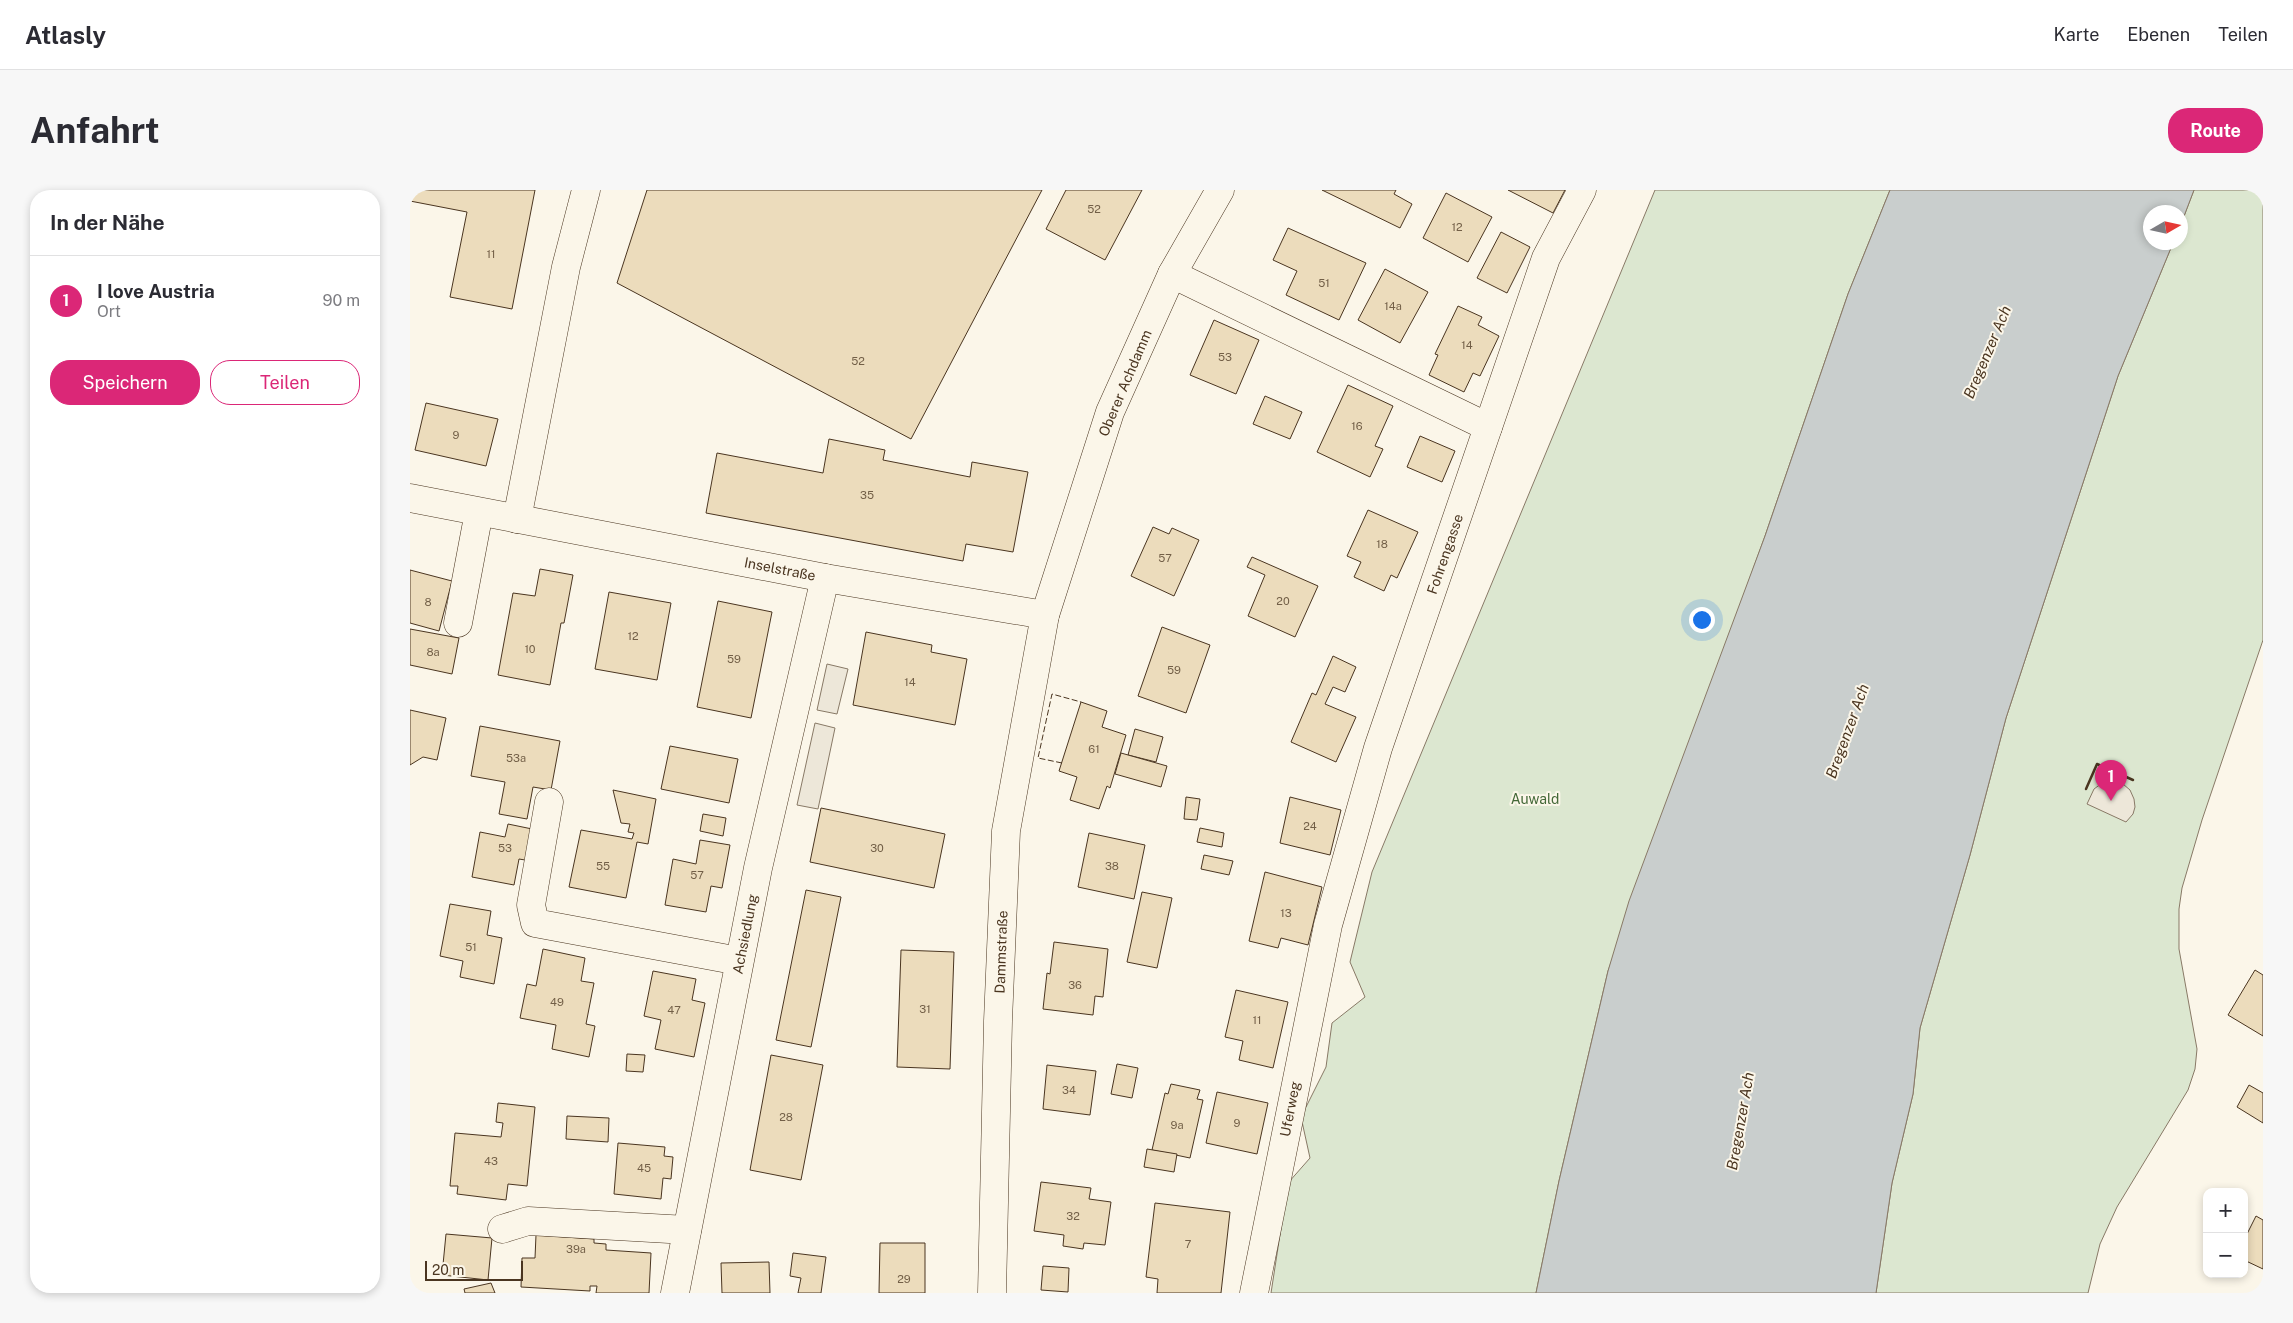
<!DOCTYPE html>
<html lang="de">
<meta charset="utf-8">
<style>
:root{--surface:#fff;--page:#f7f7f7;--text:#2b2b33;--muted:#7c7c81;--line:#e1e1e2;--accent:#db2777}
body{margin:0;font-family:"Public Sans",sans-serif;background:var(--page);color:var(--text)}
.controls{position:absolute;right:15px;bottom:15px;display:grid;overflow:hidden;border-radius:10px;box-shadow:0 2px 8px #0003}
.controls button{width:45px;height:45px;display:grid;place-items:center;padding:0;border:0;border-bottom:1px solid var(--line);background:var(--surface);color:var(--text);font:25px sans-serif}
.compass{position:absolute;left:1733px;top:15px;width:45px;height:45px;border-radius:50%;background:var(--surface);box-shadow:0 2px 8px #0003;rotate:81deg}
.scale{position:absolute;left:15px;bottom:12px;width:98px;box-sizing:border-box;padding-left:5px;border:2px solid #4a3520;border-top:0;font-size:14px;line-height:18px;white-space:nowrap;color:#4a3520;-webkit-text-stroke:4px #fbf6e9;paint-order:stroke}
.you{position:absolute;left:1291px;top:429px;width:18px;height:18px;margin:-12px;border:4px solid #fff;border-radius:50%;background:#1a73e8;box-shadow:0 0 0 8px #1a73e833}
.badge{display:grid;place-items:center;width:32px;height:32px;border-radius:50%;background:var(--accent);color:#fff;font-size:16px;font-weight:700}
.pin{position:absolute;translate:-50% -41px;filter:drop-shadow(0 1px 2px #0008)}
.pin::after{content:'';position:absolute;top:26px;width:18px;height:15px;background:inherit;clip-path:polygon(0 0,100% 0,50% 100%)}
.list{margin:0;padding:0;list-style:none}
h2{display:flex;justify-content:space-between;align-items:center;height:65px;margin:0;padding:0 20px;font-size:21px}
h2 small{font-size:16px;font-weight:400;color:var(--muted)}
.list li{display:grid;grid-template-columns:32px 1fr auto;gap:15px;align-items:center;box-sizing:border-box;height:90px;padding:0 20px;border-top:1px solid var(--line)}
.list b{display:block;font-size:19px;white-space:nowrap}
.list p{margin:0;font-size:16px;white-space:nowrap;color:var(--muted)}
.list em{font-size:16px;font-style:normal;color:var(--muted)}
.actions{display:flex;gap:10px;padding:15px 20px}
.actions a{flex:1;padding:11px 0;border:1px solid var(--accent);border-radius:20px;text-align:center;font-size:18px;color:var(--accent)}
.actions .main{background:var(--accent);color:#fff}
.map{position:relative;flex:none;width:1853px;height:1103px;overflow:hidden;border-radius:20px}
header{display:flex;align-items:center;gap:30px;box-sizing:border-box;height:70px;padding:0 25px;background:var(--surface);border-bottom:1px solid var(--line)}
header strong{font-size:24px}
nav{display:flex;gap:28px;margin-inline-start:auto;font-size:18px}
.intro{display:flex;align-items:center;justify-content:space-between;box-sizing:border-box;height:120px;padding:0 30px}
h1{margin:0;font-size:35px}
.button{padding:12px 22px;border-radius:20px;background:var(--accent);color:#fff;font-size:18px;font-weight:700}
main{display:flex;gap:30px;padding:0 30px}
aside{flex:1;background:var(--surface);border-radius:20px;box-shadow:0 2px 8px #0003}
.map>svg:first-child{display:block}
</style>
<header>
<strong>Atlasly</strong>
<nav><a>Karte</a><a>Ebenen</a><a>Teilen</a></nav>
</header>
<div class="intro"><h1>Anfahrt</h1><a class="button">Route</a></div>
<main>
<aside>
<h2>In der Nähe<small></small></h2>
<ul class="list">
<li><span class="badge">1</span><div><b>I love Austria</b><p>Ort</p></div><em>90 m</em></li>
</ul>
<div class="actions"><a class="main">Speichern</a><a>Teilen</a></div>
</aside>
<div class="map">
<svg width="1853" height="1103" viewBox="0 0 1853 1103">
<rect width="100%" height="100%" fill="#fbf6e9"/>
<g fill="#dce7d0" stroke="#887966">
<path d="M1245 0H1480L1438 104 1355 346 1198 781 1149 991 1126 1103H861L878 993 900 968 891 927 916 877 922 833 955 807 940 772 962 682Z"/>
<path d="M1784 0H1853V450L1792 630 1772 698 1769 719V759L1787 859 1785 879 1778 900 1707 1017 1690 1054 1678 1103H1466L1482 993 1503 904 1510 838 1560 665 1596 528 1708 186 1763 53 1770 52 1771 34Z"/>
</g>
<g fill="#ede7d9" stroke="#887966">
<path d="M417 474 438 479 427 524 407 520Z"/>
<path d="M405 533 425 538 408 619 387 615Z"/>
<path d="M1695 591 1713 594 1720 600 1724 609 1725 617 1723 624 1716 632 1677 614 1684 599Z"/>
</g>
<path fill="#c9cecd" stroke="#887966" d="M1480 0H1784L1771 34 1770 22H1740V52L1763 53 1708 186 1596 528 1560 665 1510 838 1503 904 1482 993 1466 1103H1126L1149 991 1198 781 1219 711 1355 346 1438 104Z"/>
<g fill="#ecdcbc" stroke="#4a3520">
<path d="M0 0H125L102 119 40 107 57 22 0 11Z"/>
<path d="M237 0H632L501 249 207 93Z"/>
<path d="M656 0H732L695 70 636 39Z"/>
<path d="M912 0H986L984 4 1002 14 990 38Z"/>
<path d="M1098 0H1155L1143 23Z"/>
<path d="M1036 3 1082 27 1058 72 1013 48Z"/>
<path d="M878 38 956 73 929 130 876 105 887 81 863 70Z"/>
<path d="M1091 42 1120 57 1097 103 1067 88Z"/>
<path d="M975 79 1018 102 990 153 948 130Z"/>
<path d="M1048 116 1072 127 1068 135 1089 146 1070 186 1063 183 1054 202 1019 185 1028 165 1025 164Z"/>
<path d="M804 130 849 150 826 204 780 185Z"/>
<path d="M938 195 983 216 965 256 973 259 960 287 907 262Z"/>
<path d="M855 206 892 222 880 249 843 234Z"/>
<path d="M16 213 88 229 76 276 5 260Z"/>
<path d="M1010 246 1045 261 1032 292 997 277Z"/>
<path d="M419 249 475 260 473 270 560 287 562 272 618 282 603 362 556 354 553 371 296 323 307 263 413 283Z"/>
<path d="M958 320 1008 342 987 388 981 385 974 401 944 387 951 372 937 366Z"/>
<path d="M743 337 759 344 762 338 789 350 764 406 721 386Z"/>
<path d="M842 367 908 396 885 447 838 426 855 385 837 377Z"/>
<path d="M130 379 163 385 154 433H151L140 495 88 485 103 403 125 406Z"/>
<path d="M0 380 42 391 29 441 0 433Z"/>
<path d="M199 402 261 413 247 490 185 479Z"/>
<path d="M308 411 362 422 341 528 287 517Z"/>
<path d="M752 437 800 455 776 523 728 506Z"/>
<path d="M0 439 49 448 42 484 0 475Z"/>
<path d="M456 442 522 455 521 462 557 469 545 535 443 515Z"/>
<path d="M923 466 946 477 935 502 923 497 915 514 946 527 926 572 881 552 902 503 906 505Z"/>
<path d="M671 512 697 521 692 537 716 545 700 598 697 596 689 619 660 610 667 587 649 581Z"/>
<path d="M0 520 36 528 27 570 13 567 0 575Z"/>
<path d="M70 536 150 551 141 600 123 597 117 629 89 624 95 592 61 586Z"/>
<path d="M725 539 753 547 746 572 718 565Z"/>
<path d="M260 556 328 569 319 613 251 599Z"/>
<path d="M711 563 757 576 751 597 705 584Z"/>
<path d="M203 600 246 609 238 654 227 652 216 708 159 697 171 640 222 649 224 643 218 642 220 634 211 633Z"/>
<path d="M776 607 790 609 787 630 774 629Z"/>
<path d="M880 607 931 620 920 665 870 653Z"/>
<path d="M411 618 535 644 524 698 400 672Z"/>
<path d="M293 624 316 628 313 646 290 641Z"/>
<path d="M98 634 127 640 121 671 109 669 104 695 62 687 70 642 95 647Z"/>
<path d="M790 638 814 643 812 657 787 652Z"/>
<path d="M679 643 735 655 724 709 668 697Z"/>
<path d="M290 650 320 655 312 698 301 696 296 722 255 715 263 669 286 674Z"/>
<path d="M794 665 823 671 819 685 791 679Z"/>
<path d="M855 682 912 697 898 755 871 748 868 758 839 751Z"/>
<path d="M396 700 431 707 401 857 366 850Z"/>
<path d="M732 702 762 708 747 778 717 772Z"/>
<path d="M40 714 81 721 77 745 92 748 84 794 50 787 53 771 30 766Z"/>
<path d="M644 752 698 759 693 807 685 806 683 825 633 819 637 783 640 784Z"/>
<path d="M133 759 175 768 171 791 184 793 176 834 185 836 179 867 142 859 146 835 110 828 117 794 126 796Z"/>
<path d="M491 760 544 762 540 879 487 877Z"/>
<path d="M1845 780 1853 785V846L1818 825Z"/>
<path d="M243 781 286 789 282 810 295 813 284 867 245 859 251 830 234 826Z"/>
<path d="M826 800 878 812 863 878 829 870 833 851 815 847Z"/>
<path d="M217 864 235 865 233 882 216 881Z"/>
<path d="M361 865 413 875 391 990 340 980Z"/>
<path d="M707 874 728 878 722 908 701 904Z"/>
<path d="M637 875 686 881 680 925 633 919Z"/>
<path d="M761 894 790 900 787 909 793 910 780 968 742 960 755 903 758 904Z"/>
<path d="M1839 895 1853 903V933L1827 917Z"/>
<path d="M807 902 858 913 847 964 796 953Z"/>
<path d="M88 913 125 917 117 996 98 994 96 1010 47 1004 48 996H40L45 943 91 947 93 933 86 932Z"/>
<path d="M157 926 199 928 198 952 156 949Z"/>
<path d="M208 953 255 957 254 966 263 967 261 989 253 988 251 1009 204 1004Z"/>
<path d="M737 959 767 964 764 982 734 977Z"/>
<path d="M631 992 681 998 679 1009 701 1012 695 1055 674 1053 673 1059 653 1056 654 1045 624 1041Z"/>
<path d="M745 1013 820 1022 811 1103H747L748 1089 736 1087Z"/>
<path d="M1846 1026 1853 1030V1079L1834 1070V1050Z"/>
<path d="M36 1044 82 1048 78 1090 32 1085Z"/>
<path d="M126 1045 184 1049V1053L196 1054V1060L241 1063 239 1103H186L187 1096H180V1101L111 1097 112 1068H125Z"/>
<path d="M470 1053H515V1103H469Z"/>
<path d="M383 1063 416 1067 411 1103H388L391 1088 380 1086Z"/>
<path d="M359 1072 360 1103H312L311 1073Z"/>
<path d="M633 1076 659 1078 658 1102 631 1100Z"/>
<path d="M81 1093 85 1103H55L54 1099Z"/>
</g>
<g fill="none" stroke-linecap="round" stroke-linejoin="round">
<g stroke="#4a3520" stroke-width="29">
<g id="minor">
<path d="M762 84 1078 237"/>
<path d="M0 308 415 388 635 425"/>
<path d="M107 329 156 77 176 0"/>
<path d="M48 433 69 322"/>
<path d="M139 612 121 715 125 733 329 771"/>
<path d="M92 1039 118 1031 277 1040"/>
<path d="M265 1103 348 678 415 388"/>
<path d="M582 1103 588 831 596 641 635 425 700 222 762 84 810 0"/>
<path d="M844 1103 918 735 968 558 1136 68 1172 0"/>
</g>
</g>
<use href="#minor" stroke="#fbf6e9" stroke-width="28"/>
<path stroke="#4a3520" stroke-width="1" stroke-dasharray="6 2.5" stroke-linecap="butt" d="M652 573 628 568 642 504 671 512"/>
<path stroke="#4a3520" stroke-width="2.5" d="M1676 599 1687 574 1723 590"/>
</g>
<g text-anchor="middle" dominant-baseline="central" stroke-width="4" stroke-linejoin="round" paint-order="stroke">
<g font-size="11" fill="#725f47">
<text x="684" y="19">52</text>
<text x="1047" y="37">12</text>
<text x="81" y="64">11</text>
<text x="914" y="93">51</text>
<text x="983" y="116">14a</text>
<text x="1057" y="155">14</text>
<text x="815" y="167">53</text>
<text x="448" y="171">52</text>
<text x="947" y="236">16</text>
<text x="46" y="245">9</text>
<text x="457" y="305">35</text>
<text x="972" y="354">18</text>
<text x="755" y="368">57</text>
<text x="873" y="411">20</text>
<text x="18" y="412">8</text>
<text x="223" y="446">12</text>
<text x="120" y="459">10</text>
<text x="23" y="462">8a</text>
<text x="324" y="469">59</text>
<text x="764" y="480">59</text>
<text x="500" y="492">14</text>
<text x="684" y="559">61</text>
<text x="106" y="568">53a</text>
<text x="900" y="636">24</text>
<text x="95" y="658">53</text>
<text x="467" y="658">30</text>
<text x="193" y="676">55</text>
<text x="702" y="676">38</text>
<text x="287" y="685">57</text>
<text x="876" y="723">13</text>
<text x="61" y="757">51</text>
<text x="665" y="795">36</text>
<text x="147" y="812">49</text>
<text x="515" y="819">31</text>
<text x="264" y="820">47</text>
<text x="847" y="830">11</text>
<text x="659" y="900">34</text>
<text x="376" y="927">28</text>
<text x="827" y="933">9</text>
<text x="767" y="935">9a</text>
<text x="81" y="971">43</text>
<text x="234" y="978">45</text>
<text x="663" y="1026">32</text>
<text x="778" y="1054">7</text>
<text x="166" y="1059">39a</text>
<text x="494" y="1089">29</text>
</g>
<g font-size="14" fill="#4a3520" stroke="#fbf6e9">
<text transform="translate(715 193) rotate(-67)">Oberer Achdamm</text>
<text transform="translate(1035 364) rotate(-71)">Fohrengasse</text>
<text transform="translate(370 379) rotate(11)">Inselstraße</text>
<text transform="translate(335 744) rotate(-79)">Achsiedlung</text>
<text transform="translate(591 762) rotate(-88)">Dammstraße</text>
<text transform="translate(880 919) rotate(-79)">Uferweg</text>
</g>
<g font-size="14" fill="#436837" stroke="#fbf6e9">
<text x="1125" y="609">Auwald</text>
</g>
<g font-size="15" font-style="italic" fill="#4a3520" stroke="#fbf6e9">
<text transform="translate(1577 162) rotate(-67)">Bregenzer Ach</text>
<text transform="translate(1437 541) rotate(-70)">Bregenzer Ach</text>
<text transform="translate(1330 931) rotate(-80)">Bregenzer Ach</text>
</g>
</g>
</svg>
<div class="controls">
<button>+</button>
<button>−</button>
</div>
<svg class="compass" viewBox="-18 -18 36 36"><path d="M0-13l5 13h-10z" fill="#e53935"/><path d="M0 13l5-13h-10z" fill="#7c7c81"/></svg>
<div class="scale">20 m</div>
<div class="you"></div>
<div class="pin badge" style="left:1701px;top:611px">1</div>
</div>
</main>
